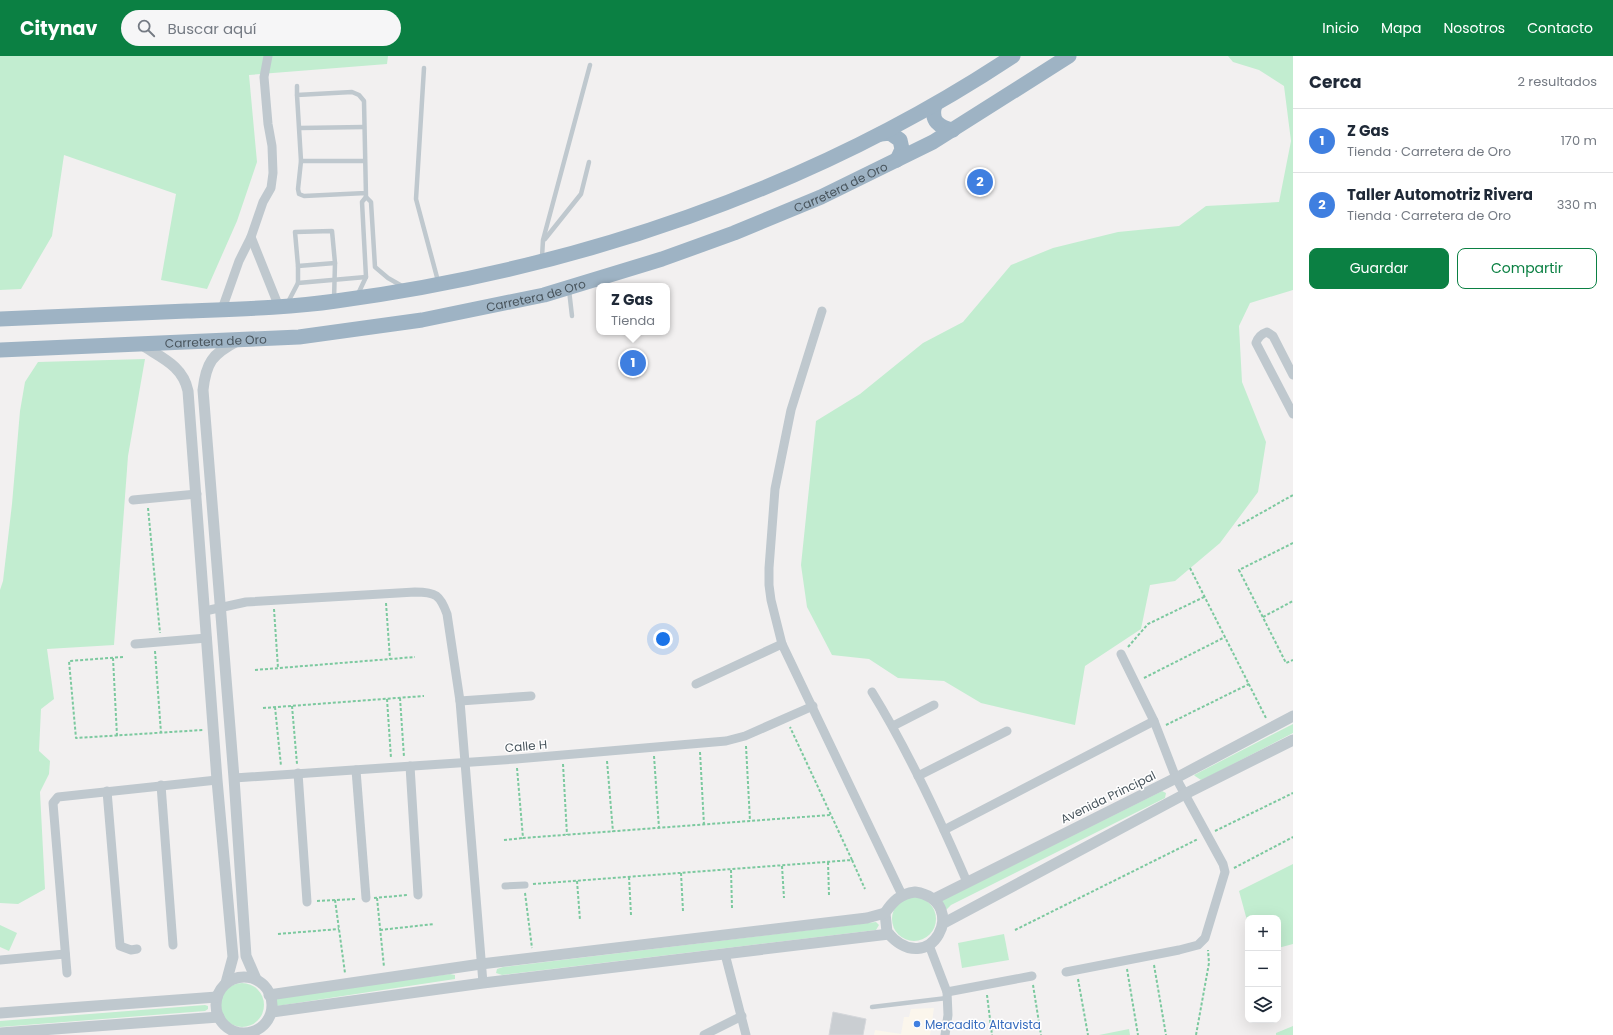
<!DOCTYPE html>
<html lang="es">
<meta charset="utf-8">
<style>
:root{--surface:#fff;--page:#f6f6f7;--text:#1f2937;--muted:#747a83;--line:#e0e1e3;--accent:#0b8043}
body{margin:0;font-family:Poppins,sans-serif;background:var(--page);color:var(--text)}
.controls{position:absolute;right:12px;bottom:12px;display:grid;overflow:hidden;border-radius:8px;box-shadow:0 4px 16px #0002}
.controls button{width:36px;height:36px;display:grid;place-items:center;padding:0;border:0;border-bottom:1px solid var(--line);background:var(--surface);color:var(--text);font:20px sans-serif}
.you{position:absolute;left:663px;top:583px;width:14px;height:14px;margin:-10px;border:3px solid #fff;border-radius:50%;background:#1a73e8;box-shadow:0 0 0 6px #1a73e833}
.badge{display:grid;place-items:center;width:26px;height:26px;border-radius:50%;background:var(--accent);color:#fff;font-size:13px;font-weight:700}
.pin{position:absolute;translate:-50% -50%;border:2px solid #fff;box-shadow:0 1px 4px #0006}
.popup{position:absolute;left:596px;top:227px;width:74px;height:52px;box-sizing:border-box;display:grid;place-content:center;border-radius:8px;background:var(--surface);filter:drop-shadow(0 1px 3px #0005);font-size:13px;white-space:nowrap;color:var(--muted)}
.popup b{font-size:15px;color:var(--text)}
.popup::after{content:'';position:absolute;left:50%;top:100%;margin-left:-8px;border:8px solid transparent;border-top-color:var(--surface)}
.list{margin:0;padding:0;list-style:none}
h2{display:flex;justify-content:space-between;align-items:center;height:52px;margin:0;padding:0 16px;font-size:17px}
h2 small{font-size:13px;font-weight:400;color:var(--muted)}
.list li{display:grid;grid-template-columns:26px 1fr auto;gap:12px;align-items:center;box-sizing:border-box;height:64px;padding:0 16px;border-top:1px solid var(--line)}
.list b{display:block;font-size:15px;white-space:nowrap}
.list p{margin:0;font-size:13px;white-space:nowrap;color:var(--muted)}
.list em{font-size:13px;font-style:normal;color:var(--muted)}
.actions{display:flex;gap:8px;padding:12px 16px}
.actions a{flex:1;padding:9px 0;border:1px solid var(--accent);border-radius:8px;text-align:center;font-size:14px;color:var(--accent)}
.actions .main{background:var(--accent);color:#fff}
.icon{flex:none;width:22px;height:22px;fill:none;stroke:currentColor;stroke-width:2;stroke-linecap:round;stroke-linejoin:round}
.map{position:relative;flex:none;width:1293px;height:979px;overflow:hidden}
header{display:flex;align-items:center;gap:24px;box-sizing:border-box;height:56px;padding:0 20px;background:var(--accent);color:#fff}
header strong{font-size:19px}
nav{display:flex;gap:22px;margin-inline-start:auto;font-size:14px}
.search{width:280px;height:36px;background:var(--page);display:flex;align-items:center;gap:10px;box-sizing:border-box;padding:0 14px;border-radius:22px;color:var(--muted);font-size:15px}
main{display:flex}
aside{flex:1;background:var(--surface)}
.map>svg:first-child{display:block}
</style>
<header>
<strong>Citynav</strong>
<div class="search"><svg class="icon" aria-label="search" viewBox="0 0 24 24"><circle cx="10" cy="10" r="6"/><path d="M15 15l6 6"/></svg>Buscar aquí</div>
<nav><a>Inicio</a><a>Mapa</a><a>Nosotros</a><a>Contacto</a></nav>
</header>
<main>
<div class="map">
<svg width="1293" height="979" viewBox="0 0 1293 979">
<rect width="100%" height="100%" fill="#f2f0f0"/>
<path fill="#fbf6ec" d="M934 952 930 979H874L875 974 901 978 904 961H909L911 953Z"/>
<g fill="#c2edd0">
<path d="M0 0H388L387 8 249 19 257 106 237 165 207 233 161 224 176 138 64 99 52 180 21 233 0 234Z"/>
<path d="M1228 0H1293V234L1250 247 1239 270 1242 326 1266 386 1258 436 1220 487 1175 525 1150 529 1141 573 1085 610 1075 669 981 647 944 625 898 622 869 603 832 599 807 551 801 509 816 365 860 338 923 287 963 266 1011 209 1053 192 1118 176 1179 170 1206 150 1279 146 1291 85 1284 30 1259 14 1233 6Z"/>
<path d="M145 303 128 400 114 589 47 593 54 643 41 653 39 695 50 705 49 718 40 736 45 833 18 848 0 847V534L3 525 12 448 20 355 25 326 38 306Z"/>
<path d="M1293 668V677L1212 719 1201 724 1195 720 1194 719Z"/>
<path d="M1162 735 1166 737 1165 742 951 849 946 854 941 845Z"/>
<path d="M1293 808V888L1278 892V862H1248V868L1239 835Z"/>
<circle cx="914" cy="863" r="22"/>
<path d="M876 866 879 869 876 874 502 919 496 917 497 913 503 911Z"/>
<path d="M0 869 17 877 9 895 0 891Z"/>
<path d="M1004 878 1009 904 962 912 958 887Z"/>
<path d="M450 918 455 919V923L277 950H275L274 943 276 941Z"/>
<circle cx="242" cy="949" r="22"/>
<path d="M205 949 208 950V953L205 955 0 971V965Z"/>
<path d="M1293 970V979H1276V977Z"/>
<path d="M1129 973 1130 979H1099Z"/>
</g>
<path fill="#caced2" stroke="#d5d7db" d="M833 956 866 963 863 979H829Z"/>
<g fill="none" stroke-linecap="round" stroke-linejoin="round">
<g stroke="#7cc99f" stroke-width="2" stroke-dasharray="3 2" stroke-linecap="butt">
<path d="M148 452 160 577"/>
<path d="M1238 470 1293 439"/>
<path d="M1293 487 1239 514 1286 607 1293 604"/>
<path d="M1190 512 1266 662"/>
<path d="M386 547 390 603"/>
<path d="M274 553 278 612"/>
<path d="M1263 561 1293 545"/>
<path d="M1128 591 1148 568 1204 541"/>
<path d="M155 595 161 677"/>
<path d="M123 601 69 605 76 682 203 674"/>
<path d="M113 602 117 680"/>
<path d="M255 614 415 601"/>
<path d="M1144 622 1225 581"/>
<path d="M400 642 404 701"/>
<path d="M387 643 391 702"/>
<path d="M292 650 297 708"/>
<path d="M275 651 281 710"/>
<path d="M263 652 424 640"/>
<path d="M1166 669 1249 628"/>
<path d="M746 690 750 765"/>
<path d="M700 696 704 769"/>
<path d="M654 700 659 772"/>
<path d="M607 705 613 776"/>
<path d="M563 708 567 779"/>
<path d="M517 712 523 782 830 759"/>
<path d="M1215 775 1293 737"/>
<path d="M504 784 523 782"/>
<path d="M852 804 865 833"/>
<path d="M828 806 829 839"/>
<path d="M782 810 784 842"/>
<path d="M1234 812 1293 781"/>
<path d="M731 814 732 852"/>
<path d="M681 817 683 855"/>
<path d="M629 821 631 859"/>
<path d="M577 825 580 864"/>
<path d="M533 828 852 804 790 671"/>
<path d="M525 837 532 892"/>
<path d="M374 842 408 839"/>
<path d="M377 842 384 911"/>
<path d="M335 844 345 917"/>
<path d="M317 845 356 843"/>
<path d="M380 874 434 868"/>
<path d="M1015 874 1198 783"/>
<path d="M278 878 339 873"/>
<path d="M1154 909 1166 979"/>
<path d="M1127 913 1138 979"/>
<path d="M1078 923 1088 979"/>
<path d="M1033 929 1041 979"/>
<path d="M987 939 992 979"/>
<path d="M1196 979 1209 907 1208 894"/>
</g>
<g stroke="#bfc8ce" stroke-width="4.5">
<path d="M424 12 416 143 438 225"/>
<path d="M297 30V39"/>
<path d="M300 72 364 71"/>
<path d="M301 105H364"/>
<path d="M366 137 304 140 299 138 298 133 301 105 297 39 352 36 359 39 364 45 366 141"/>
<path d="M332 175 335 207 298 210 295 176Z"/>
<path d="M545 183 581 138 589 106"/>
<path d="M542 201 543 184 590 9"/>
<path d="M298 210V227"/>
<path d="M569 234 572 260"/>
<path d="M358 238 366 221 362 146 366 141 371 146 375 211 388 222 402 230"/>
<path d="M334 244 335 207"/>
<path d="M287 248 298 227 366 221"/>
<path d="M872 951 947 942"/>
</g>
<path stroke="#bfc8ce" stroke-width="7" d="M505 830 525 829"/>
<g stroke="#bfc8ce" stroke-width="9">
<path d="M251 181 279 251"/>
<path d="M222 253 239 205 251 181 263 146 271 132 273 117 272 90 268 68 264 21 268 0"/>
<path d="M822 255 791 354 775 433 769 512V529L771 544 782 588 902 839"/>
<path d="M1293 319 1273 280 1267 276C1261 278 1258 281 1256 287L1293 358"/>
<path d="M133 444 197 438"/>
<path d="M205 555 246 546 415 536C436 536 440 539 447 558L460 645 483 927"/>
<path d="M135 588 207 582"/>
<path d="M696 628 782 588"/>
<path d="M872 636C909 696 939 761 967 826"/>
<path d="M460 645 531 640"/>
<path d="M893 670 934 649"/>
<path d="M410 710 418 839"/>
<path d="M356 714 366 842"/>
<path d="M298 717 307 846"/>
<path d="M918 720 1007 675"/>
<path d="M234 722 516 703 726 685 745 680 813 650"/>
<path d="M161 729 173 889"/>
<path d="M107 735 120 890 131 894 137 893"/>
<path d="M944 774 1154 665"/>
<path d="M929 889 947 936 948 959 945 979"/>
<path d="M725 898 746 979"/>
<path d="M0 904 65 898"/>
<path d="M1066 916 1179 894 1198 889 1205 882 1225 816 1223 808 1176 722 1154 665 1121 598"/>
<path d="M67 917 53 747 58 741 217 724"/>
<path d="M947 936 1032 920"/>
<path d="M704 979 742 960"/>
</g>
<g stroke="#bfc8ce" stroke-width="11">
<path d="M237 285C212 298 206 307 203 334L234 722 246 900 256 923"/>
<path d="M142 289C162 302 183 310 188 335L217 724 233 901 226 927"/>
<path d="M915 836C972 845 930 927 887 876L885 857C893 845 900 838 915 836Z"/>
<path d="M934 843 1176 722 1293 660"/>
<path d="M944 867 1185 738 1293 684"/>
<circle cx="244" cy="949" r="28"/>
<path d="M269 939 481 908 867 862 885 857"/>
<path d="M272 956 483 927 889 878"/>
<path d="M0 957 217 941"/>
<path d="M0 977 219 961"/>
</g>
<g stroke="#9eb3c4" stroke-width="15">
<path d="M935 49C930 65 939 71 953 74"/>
<path d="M881 78 890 77 900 84 902 93 897 104"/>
<path d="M0 263C62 260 125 258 187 255 236 253 287 252 336 245 575 213 811 134 1013 0"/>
<path id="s1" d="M0 294 299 281 422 264 544 239 662 203 734 177 821 141 933 86 1069 0"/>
</g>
</g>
<circle fill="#3f7fe0" stroke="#fff" stroke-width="1.5" cx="917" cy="968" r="4"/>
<g text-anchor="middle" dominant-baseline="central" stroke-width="3" stroke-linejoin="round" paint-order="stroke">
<g font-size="12" fill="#49555d" stroke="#fff">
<text stroke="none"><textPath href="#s1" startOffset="864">Carretera de Oro</textPath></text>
<text stroke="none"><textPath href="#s1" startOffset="540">Carretera de Oro</textPath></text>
<text stroke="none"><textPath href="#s1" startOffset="216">Carretera de Oro</textPath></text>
<text transform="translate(526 690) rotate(-5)">Calle H</text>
<text transform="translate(1108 741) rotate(-26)">Avenida Principal</text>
</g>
<g font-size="12" fill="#366cbe" stroke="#fff" text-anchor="start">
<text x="925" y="968">Mercadito Altavista</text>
</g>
</g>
</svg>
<div class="controls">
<button>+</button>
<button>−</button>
<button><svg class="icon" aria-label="layers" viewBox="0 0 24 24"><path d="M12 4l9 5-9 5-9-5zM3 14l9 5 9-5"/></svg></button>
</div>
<div class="you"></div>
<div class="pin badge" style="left:633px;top:307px;background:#3f7fe0">1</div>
<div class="popup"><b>Z Gas</b>Tienda</div>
<div class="pin badge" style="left:980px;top:126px;background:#3f7fe0">2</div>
</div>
<aside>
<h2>Cerca<small>2 resultados</small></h2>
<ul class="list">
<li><span class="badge" style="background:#3f7fe0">1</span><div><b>Z Gas</b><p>Tienda · Carretera de Oro</p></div><em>170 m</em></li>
<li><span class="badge" style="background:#3f7fe0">2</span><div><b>Taller Automotriz Rivera</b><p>Tienda · Carretera de Oro</p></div><em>330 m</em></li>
</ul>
<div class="actions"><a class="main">Guardar</a><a>Compartir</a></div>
</aside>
</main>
